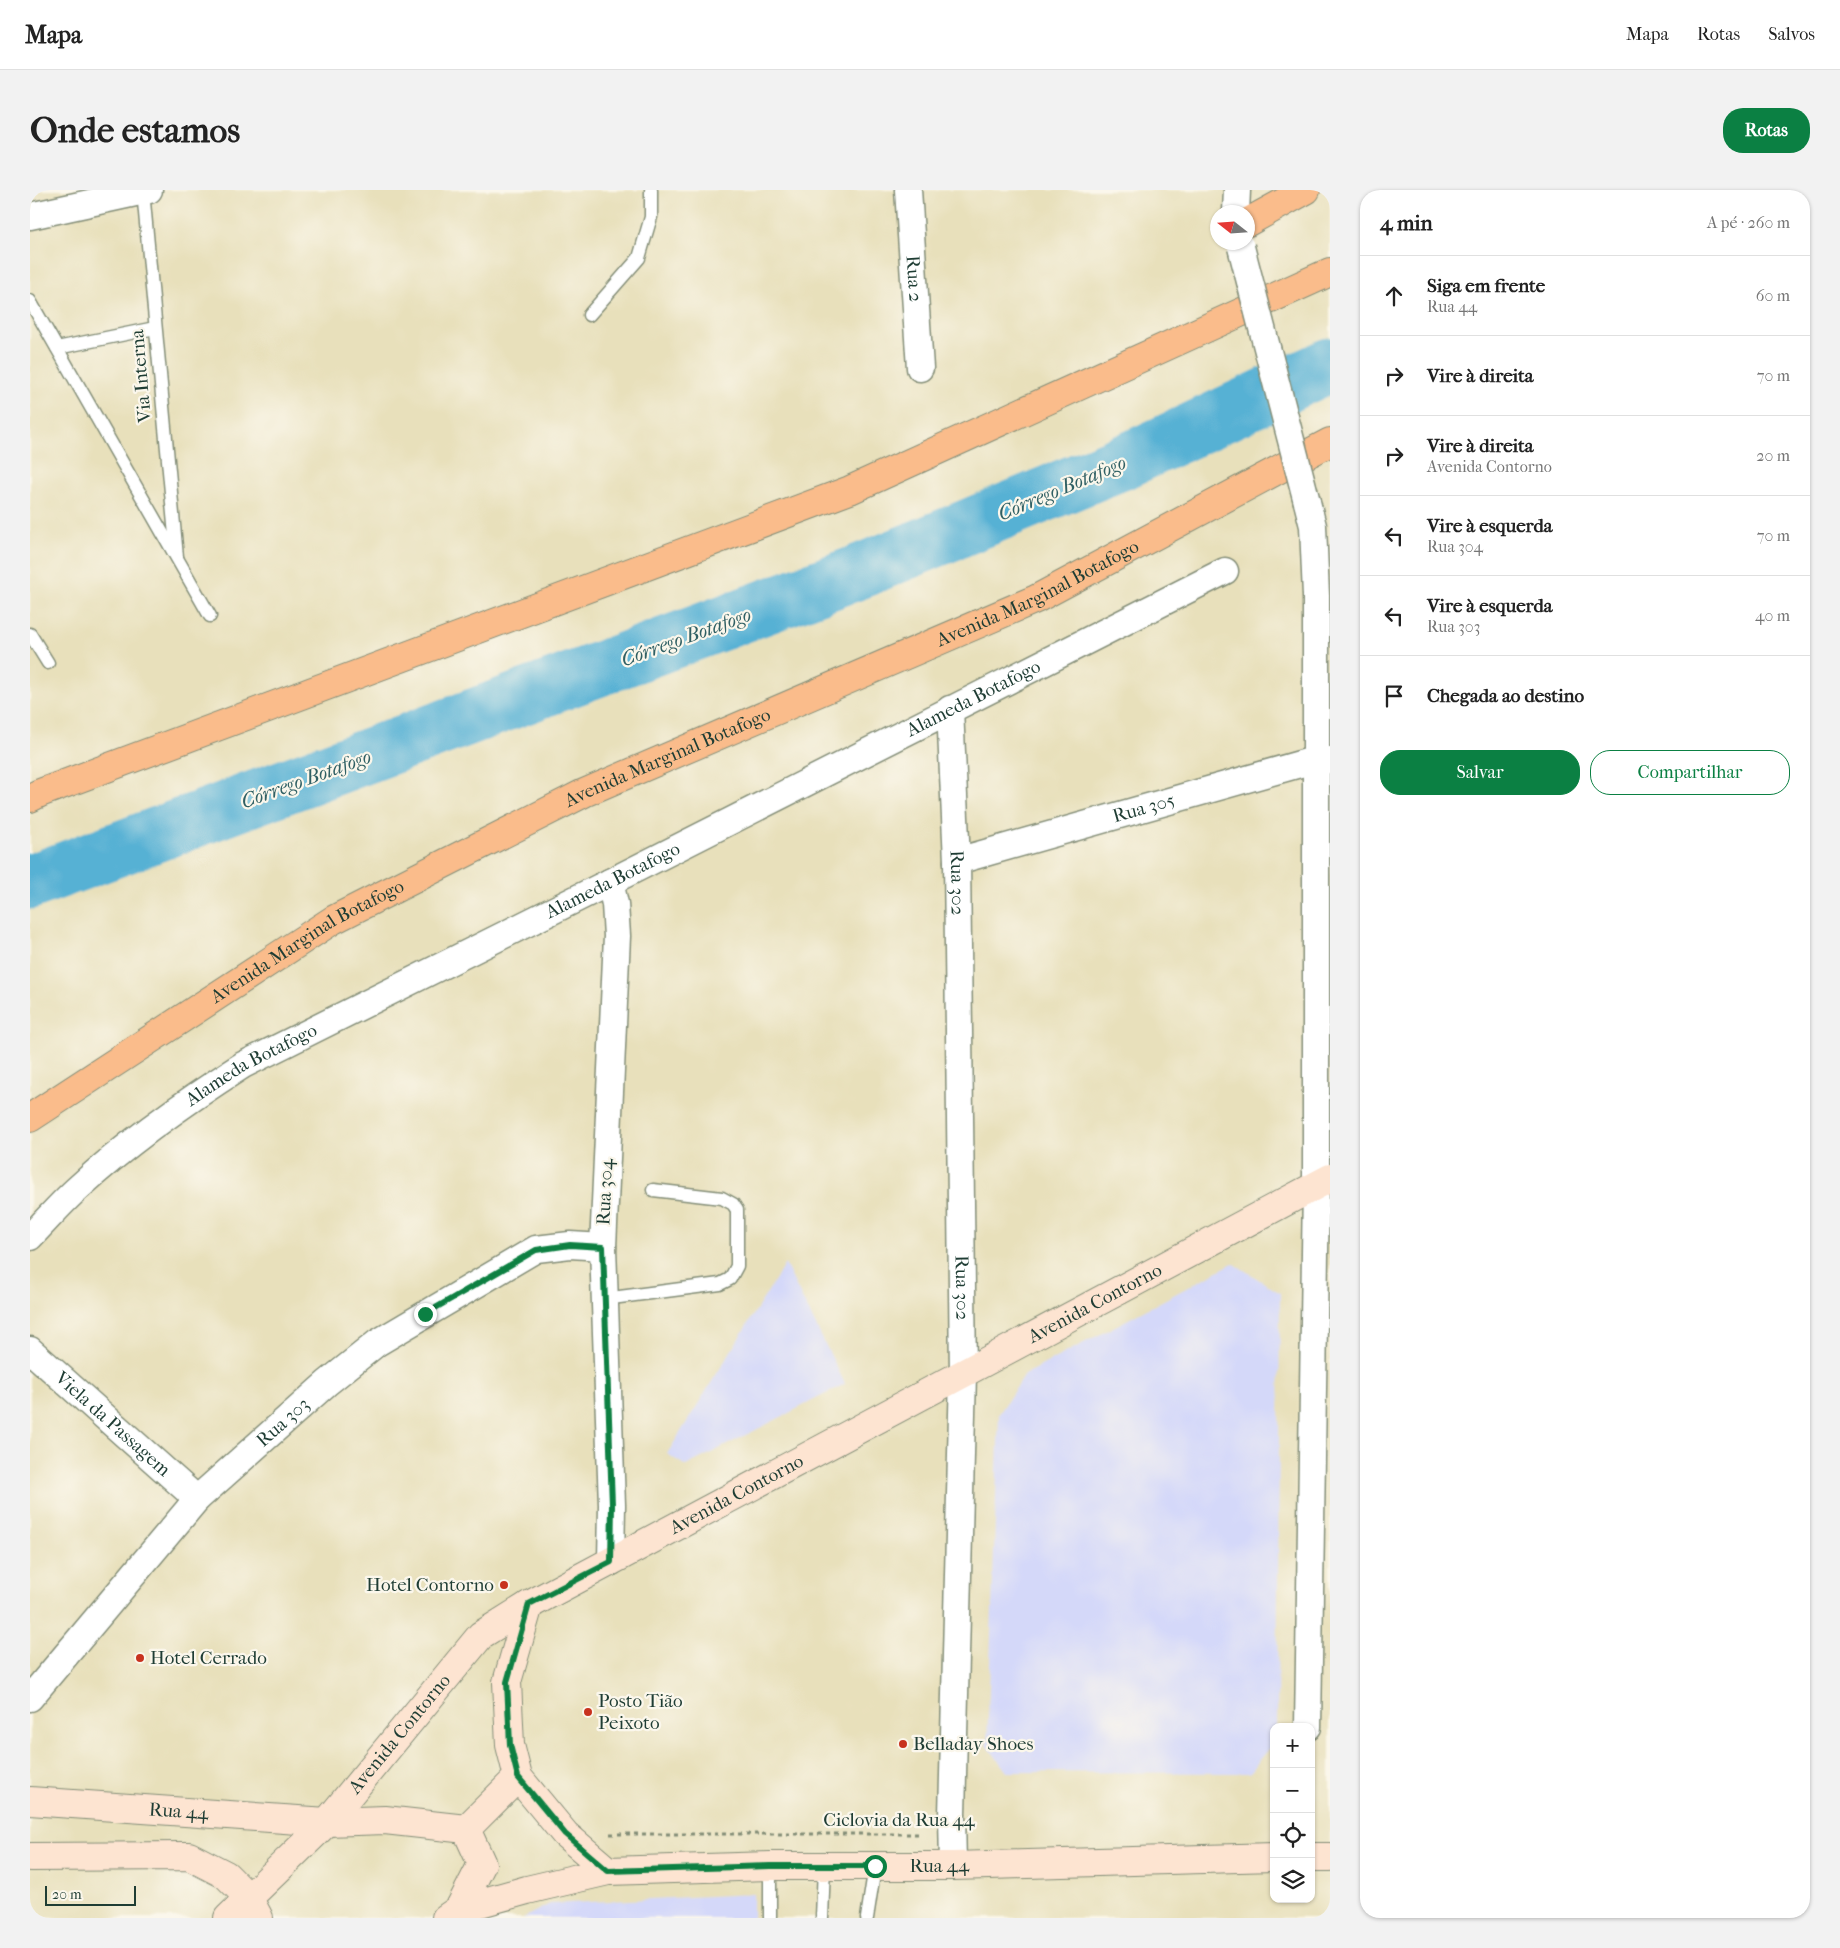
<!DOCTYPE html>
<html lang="pt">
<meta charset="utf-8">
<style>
:root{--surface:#fff;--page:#f2f2f2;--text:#222;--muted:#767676;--line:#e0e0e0;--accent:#0b8043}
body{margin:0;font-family:"IM FELL French Canon",serif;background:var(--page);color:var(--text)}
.controls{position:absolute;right:15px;bottom:15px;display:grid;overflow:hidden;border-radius:10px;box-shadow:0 1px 4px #0004}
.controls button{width:45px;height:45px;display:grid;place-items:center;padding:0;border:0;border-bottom:1px solid var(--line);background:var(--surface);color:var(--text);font:25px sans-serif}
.compass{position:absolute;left:1180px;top:15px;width:45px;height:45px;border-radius:50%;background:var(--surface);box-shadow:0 1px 4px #0004;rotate:287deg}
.scale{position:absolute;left:15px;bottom:12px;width:91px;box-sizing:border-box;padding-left:5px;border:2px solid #1f3d34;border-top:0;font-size:14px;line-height:18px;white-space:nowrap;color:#1f3d34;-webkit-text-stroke:4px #fbf7ec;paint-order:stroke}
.stop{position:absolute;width:15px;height:15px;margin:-11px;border:4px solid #0b8043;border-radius:50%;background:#fff}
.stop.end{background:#0b8043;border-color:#fff;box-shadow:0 1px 5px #0008}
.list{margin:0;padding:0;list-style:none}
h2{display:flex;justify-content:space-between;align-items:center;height:65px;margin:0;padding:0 20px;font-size:21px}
h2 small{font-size:16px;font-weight:400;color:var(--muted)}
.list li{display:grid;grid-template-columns:32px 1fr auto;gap:15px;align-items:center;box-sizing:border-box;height:80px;padding:0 20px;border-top:1px solid var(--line)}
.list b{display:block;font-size:19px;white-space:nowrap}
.list p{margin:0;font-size:16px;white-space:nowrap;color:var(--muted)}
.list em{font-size:16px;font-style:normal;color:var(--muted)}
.actions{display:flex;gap:10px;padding:15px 20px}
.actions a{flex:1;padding:11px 0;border:1px solid var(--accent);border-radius:20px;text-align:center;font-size:18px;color:var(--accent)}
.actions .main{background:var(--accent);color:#fff}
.icon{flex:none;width:28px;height:28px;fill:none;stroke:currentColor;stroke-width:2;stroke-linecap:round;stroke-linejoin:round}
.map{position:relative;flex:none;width:1300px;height:1728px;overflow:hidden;border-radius:20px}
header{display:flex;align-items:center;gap:30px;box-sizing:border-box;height:70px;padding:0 25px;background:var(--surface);border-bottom:1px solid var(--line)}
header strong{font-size:24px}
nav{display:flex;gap:28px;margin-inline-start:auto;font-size:18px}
.intro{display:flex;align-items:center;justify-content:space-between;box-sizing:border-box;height:120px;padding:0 30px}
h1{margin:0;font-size:35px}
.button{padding:12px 22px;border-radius:20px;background:var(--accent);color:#fff;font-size:18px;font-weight:700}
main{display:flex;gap:30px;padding:0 30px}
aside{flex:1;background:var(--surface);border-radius:20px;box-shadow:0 1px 4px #0004}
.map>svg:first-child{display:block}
</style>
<header>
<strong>Mapa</strong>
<nav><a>Mapa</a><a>Rotas</a><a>Salvos</a></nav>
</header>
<div class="intro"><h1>Onde estamos</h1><a class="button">Rotas</a></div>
<main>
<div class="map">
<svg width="1300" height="1728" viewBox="0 0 1300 1728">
<rect width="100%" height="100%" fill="#fbf7ec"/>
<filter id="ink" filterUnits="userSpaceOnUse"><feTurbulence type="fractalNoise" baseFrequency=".02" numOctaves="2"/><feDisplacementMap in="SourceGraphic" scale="10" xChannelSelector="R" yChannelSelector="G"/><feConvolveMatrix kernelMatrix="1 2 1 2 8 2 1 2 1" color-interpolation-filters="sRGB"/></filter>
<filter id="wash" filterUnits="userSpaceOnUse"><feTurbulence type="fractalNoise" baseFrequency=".0096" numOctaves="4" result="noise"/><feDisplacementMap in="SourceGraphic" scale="20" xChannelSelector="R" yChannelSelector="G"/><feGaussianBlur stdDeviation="1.12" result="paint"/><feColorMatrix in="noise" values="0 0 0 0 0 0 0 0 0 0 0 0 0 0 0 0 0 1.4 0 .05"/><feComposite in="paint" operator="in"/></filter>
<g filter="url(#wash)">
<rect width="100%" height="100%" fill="#e8e0bb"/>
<g fill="#d4d8f9">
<path d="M1203 1073 1250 1103 1247 1537H1244V1553L1219 1583 977 1582 957 1555 969 1224 994 1185Z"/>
<path d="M755 1074 815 1194 656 1276 637 1264Z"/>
<path d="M723 1704V1728H493L520 1714Z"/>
</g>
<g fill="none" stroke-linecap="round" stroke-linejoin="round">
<path stroke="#57b1d4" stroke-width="55" d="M0 692 826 383 1098 270 1300 175"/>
</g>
</g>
<g filter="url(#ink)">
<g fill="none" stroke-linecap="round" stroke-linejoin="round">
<g stroke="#848e78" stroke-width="15">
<g id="service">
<path d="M113 1 147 367"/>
<path d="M0 111 180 426"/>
<path d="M559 125 609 68 621 27V0"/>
<path d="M27 158 125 138"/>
<path d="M0 444 18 473"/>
<path d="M574 1109 690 1094 700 1089 707 1076V1020L703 1014 692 1008 623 1000"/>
<path d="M740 1728V1676"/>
<path d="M792 1728 794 1676"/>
<path d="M837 1728 845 1676"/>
</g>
</g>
<g stroke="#848e78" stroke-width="29">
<g id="minor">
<path id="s1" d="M878 0 890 178"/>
<path d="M1206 22 1207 0"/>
<path d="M0 26 119 0"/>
<path d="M1277 312 1283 336 1286 406V996L1278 1537"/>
<path id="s2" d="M920 519 927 671 933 1184 922 1625 923 1676"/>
<path id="s3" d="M927 671 1284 570H1300"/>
<path d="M580 692 585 714 587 746 573 1057 582 1315 581 1372"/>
<path id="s4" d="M0 1047C16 1031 31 1013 48 998 98 952 155 912 213 875L580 692 1195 381"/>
<path id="s5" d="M0 1160 167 1309"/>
<path id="s6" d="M0 1508 167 1309 297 1193 347 1153 506 1059 540 1055 573 1057"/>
</g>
</g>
<g stroke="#848e78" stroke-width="30">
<g id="secondary">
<path d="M499 1415 477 1492 480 1555 488 1587 535 1644 578 1681"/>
<path id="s7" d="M0 1611 297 1632 355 1630 436 1639 452 1674 429 1719"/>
<path d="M436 1639 488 1587"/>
<path d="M0 1667 159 1666 196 1685 218 1707 229 1728"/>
<path d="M1281 1667H1300"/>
<path id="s8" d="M198 1728 297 1632 451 1445 499 1415 1300 988"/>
<path id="s9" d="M416 1728 429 1719 497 1700 578 1681 740 1676H923L1244 1667"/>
</g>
</g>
<g stroke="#848e78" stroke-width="30">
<g id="primary">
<path d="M1218 32 1276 0"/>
<path d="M0 608 10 603 820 300 1300 82"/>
<path id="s10" d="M0 928 303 730 554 603 1006 409 1300 252"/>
</g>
</g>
<path stroke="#848e78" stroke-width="3" stroke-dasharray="4 4" stroke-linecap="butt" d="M580 1644H889"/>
<use href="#service" stroke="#fff" stroke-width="12"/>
<use href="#minor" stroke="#fff" stroke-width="26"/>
<use href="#secondary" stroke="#fde4d1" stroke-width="28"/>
<use href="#primary" stroke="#fabc8b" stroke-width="28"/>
<g stroke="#848e78" stroke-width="29" stroke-linecap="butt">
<path id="minor-bridge" d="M1211 57 1277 312"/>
</g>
<use href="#minor-bridge" stroke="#fff" stroke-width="26"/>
</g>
</g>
<g fill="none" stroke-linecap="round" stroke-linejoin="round" filter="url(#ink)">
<path stroke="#0b8043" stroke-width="6" d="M395 1124 506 1060 540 1055 573 1057 582 1315 581 1372 499 1414 477 1492 480 1555 488 1587 535 1644 578 1681 740 1676H845"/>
</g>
<g fill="#c8321e" stroke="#fbf7ec" stroke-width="2">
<circle cx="474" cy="1395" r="5"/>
<circle cx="110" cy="1468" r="5"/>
<circle cx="558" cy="1522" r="5"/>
<circle cx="873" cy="1554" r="5"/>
</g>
<g text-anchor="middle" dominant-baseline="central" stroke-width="4.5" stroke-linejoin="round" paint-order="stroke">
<g font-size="19" fill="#1f3d34" stroke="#fbf7ec">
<text stroke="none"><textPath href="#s1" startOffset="89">Rua 2</textPath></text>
<text transform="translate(111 186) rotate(-95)">Via Interna</text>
<text stroke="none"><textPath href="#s10" startOffset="1139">Avenida Marginal Botafogo</textPath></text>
<text stroke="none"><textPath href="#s4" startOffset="1092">Alameda Botafogo</textPath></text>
<text stroke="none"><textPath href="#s10" startOffset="734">Avenida Marginal Botafogo</textPath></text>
<text stroke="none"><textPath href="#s3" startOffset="194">Rua 305</textPath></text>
<text stroke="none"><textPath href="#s4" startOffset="688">Alameda Botafogo</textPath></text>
<text stroke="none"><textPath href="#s2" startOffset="174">Rua 302</textPath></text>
<text stroke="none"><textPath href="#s10" startOffset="329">Avenida Marginal Botafogo</textPath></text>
<text stroke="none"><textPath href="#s4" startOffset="282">Alameda Botafogo</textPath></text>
<text transform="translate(575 1002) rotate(-87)">Rua 304</text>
<text stroke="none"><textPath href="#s2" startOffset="579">Rua 302</textPath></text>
<text stroke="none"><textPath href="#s8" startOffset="1078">Avenida Contorno</textPath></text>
<text stroke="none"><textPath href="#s6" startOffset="375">Rua 303</textPath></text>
<text stroke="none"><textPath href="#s5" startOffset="111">Viela da Passagem</textPath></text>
<text stroke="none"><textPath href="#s8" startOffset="672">Avenida Contorno</textPath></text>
<text stroke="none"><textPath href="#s8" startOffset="252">Avenida Contorno</textPath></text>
<text stroke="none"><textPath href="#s7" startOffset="149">Rua 44</textPath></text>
<text x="869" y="1630">Ciclovia da Rua 44</text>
<text stroke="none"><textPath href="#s9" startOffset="501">Rua 44</textPath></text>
</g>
<g font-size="19" fill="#1f3d34" stroke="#fbf7ec" text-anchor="start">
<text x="464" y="1395" text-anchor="end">Hotel Contorno</text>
<text x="120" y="1468">Hotel Cerrado</text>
<text x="568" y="1511">Posto Tião<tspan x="568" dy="22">Peixoto</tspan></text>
<text x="883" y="1554">Belladay Shoes</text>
</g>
<g font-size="20" font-style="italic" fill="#306064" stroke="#fbf7ec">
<text transform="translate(1032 298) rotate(-23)">Córrego Botafogo</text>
<text transform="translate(656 447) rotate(-20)">Córrego Botafogo</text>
<text transform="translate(276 589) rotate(-20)">Córrego Botafogo</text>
</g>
</g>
</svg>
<div class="controls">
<button>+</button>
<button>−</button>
<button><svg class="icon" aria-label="locate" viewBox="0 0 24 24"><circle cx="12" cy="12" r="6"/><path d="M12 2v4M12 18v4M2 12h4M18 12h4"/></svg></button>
<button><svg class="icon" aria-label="layers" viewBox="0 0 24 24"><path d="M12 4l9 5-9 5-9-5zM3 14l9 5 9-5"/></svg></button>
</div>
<svg class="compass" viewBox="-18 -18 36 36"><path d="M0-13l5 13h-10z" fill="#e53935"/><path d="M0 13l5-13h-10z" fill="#767676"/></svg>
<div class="scale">20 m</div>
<div class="stop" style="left:845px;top:1676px"></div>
<div class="stop end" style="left:395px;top:1124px"></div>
</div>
<aside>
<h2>4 min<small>A pé · 260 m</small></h2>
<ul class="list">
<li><svg class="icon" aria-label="ahead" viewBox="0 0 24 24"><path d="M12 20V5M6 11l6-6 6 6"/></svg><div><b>Siga em frente</b><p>Rua 44</p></div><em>60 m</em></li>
<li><svg class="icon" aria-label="right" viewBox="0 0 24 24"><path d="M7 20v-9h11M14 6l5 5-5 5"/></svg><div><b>Vire à direita</b></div><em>70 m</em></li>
<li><svg class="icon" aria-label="right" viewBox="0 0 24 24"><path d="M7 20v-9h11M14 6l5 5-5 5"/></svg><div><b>Vire à direita</b><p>Avenida Contorno</p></div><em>20 m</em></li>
<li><svg class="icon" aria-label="left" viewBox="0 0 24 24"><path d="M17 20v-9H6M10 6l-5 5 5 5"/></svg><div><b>Vire à esquerda</b><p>Rua 304</p></div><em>70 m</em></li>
<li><svg class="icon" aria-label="left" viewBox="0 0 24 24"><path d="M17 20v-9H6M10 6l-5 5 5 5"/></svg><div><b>Vire à esquerda</b><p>Rua 303</p></div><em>40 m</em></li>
<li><svg class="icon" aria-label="arrive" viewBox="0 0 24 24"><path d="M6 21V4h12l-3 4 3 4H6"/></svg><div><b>Chegada ao destino</b></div></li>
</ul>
<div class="actions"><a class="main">Salvar</a><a>Compartilhar</a></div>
</aside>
</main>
